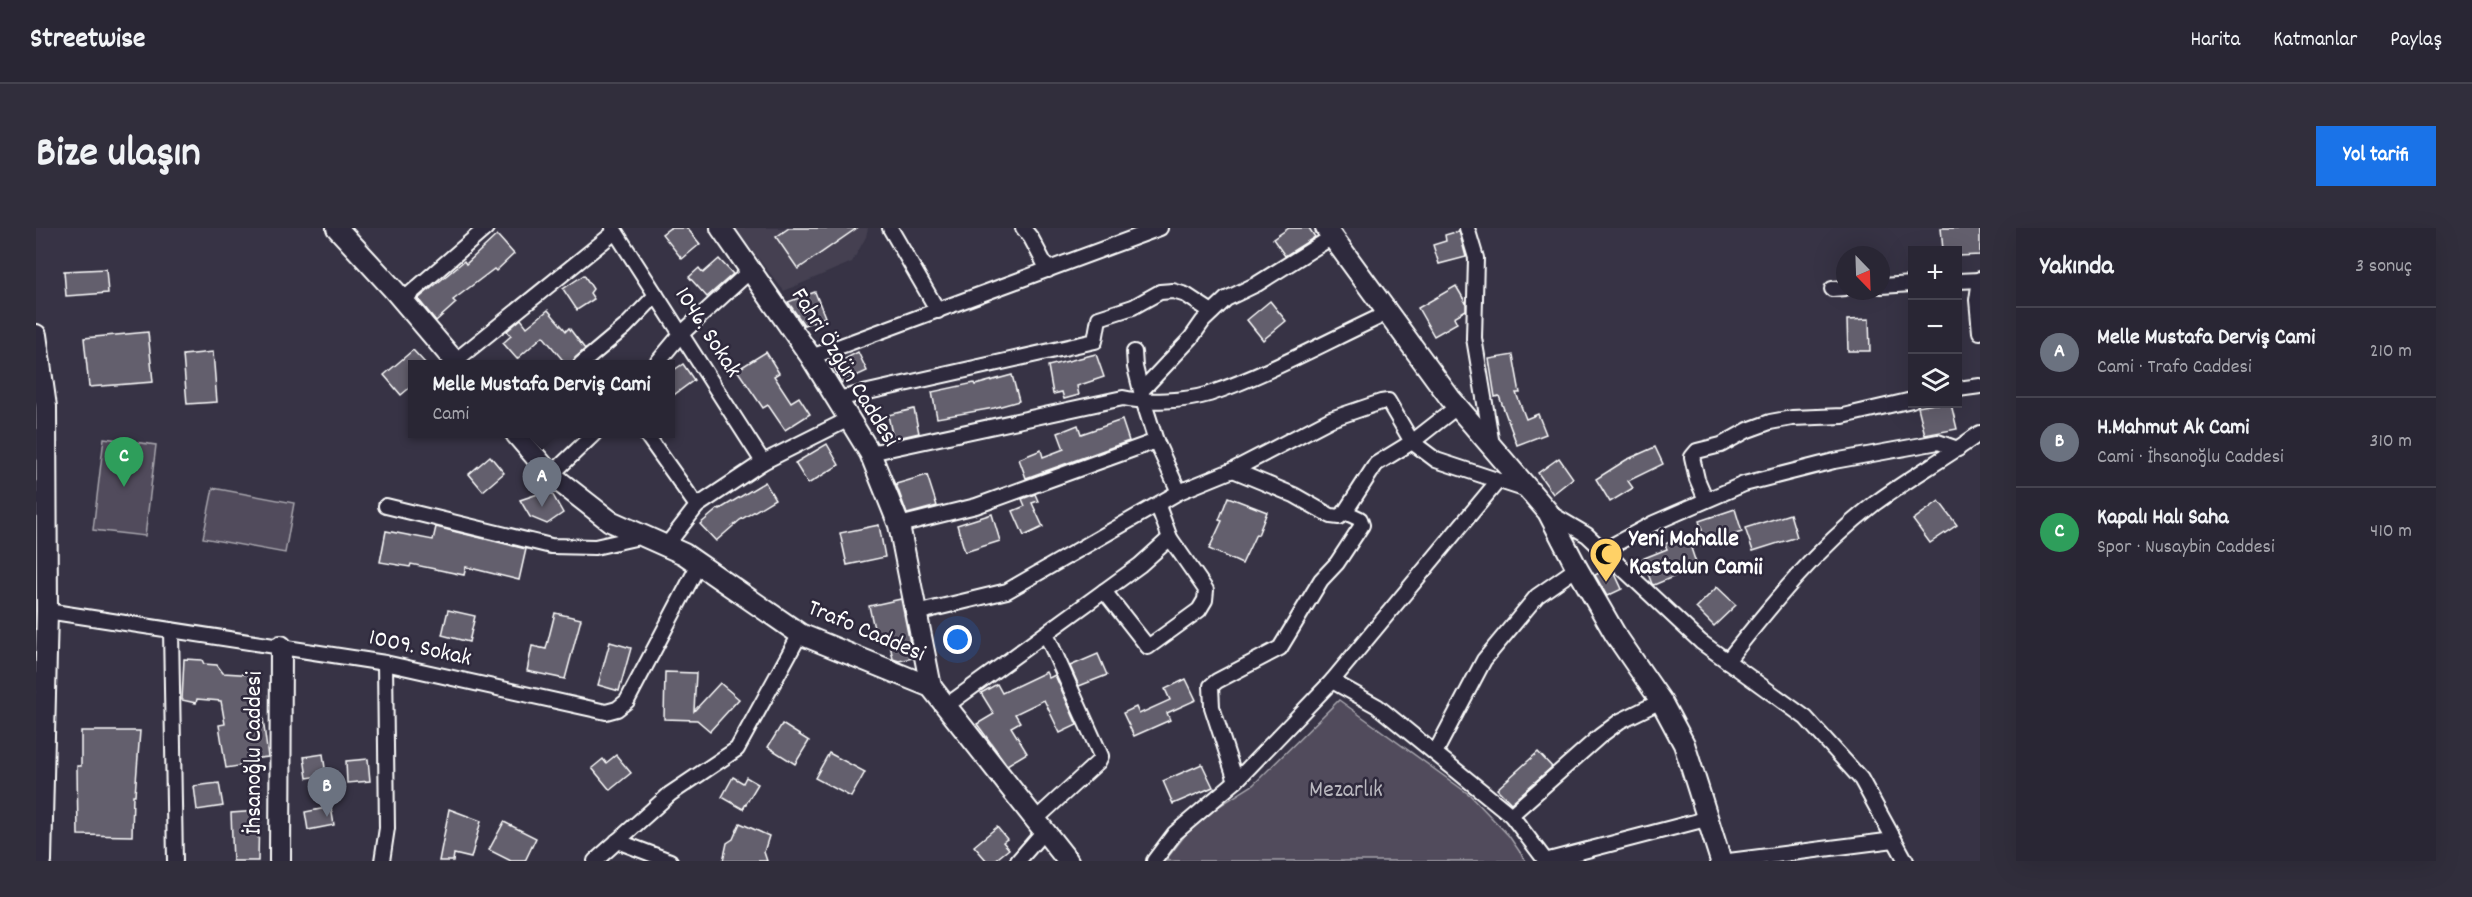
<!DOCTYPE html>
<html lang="tr">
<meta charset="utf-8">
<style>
:root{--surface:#292634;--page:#312e3c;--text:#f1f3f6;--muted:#a5a5ac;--line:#45434f;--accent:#1a73e8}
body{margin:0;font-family:Dekko,sans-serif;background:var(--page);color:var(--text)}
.controls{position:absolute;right:18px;top:18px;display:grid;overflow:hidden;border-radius:0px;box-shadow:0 6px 24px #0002}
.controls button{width:54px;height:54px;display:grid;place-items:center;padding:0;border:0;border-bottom:2px solid var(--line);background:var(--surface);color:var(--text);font:30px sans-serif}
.compass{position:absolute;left:1800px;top:18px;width:54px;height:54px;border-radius:50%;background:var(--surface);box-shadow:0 6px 24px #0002;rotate:157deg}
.you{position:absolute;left:922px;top:412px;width:21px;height:21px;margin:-15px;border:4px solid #fff;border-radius:50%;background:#1a73e8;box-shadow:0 0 0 9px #1a73e833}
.badge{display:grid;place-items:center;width:39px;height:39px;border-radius:50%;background:var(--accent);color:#fff;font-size:20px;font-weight:700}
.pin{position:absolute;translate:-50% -50px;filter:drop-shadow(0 2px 3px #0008)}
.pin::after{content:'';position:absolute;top:32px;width:21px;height:18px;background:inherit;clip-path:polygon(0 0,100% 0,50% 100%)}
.popup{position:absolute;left:372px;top:132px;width:267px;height:78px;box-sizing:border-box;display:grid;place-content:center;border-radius:0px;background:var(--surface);filter:drop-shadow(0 2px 4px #0005);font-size:20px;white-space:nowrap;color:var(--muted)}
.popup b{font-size:22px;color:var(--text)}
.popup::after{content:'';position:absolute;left:50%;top:100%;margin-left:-12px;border:12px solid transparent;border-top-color:var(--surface)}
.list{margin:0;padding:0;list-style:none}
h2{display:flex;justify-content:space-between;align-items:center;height:78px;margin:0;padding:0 24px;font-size:26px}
h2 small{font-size:20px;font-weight:400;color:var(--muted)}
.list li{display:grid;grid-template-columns:39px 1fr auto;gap:18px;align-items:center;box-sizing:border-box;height:90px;padding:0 24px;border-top:2px solid var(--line)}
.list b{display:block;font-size:22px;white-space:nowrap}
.list p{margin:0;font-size:20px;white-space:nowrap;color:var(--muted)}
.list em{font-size:20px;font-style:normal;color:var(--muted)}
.icon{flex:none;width:33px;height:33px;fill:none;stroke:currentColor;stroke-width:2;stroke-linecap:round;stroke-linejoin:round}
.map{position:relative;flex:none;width:1944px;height:633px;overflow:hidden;border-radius:0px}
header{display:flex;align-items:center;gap:36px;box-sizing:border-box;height:84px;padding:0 30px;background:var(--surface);border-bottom:2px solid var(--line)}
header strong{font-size:28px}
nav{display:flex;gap:33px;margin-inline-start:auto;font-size:21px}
.intro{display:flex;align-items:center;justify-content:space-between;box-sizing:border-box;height:144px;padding:0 36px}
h1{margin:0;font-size:42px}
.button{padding:15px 27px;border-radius:0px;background:var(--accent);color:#fff;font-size:21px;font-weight:700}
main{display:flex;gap:36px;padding:0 36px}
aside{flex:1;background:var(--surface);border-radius:0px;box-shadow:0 6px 24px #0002}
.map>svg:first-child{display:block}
</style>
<header>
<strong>Streetwise</strong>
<nav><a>Harita</a><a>Katmanlar</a><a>Paylaş</a></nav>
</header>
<div class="intro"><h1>Bize ulaşın</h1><a class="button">Yol tarifi</a></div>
<main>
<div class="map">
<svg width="1944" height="633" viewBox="0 0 1944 633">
<rect width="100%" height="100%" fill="#373345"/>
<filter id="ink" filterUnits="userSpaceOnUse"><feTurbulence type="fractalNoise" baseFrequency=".0167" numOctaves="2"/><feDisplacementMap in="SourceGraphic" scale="12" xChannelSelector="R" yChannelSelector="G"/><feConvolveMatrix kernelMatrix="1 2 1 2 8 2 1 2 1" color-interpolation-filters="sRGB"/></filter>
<g filter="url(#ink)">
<path fill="#444051" d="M698 0H832L830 9 816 34 748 63Z"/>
<g fill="#514c5c" stroke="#a8a6ae" stroke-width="1.5">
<path d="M68 210 120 217 109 308 57 302Z"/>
<path d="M177 260 258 275 249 325 167 310Z"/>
<path d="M1303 472 1434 567 1473 608 1490 633H1129L1150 606 1180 580 1217 557Z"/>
</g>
<g fill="#635f6d" stroke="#fff" stroke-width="1.5">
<path d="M634 0H651L664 16 646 31 626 6Z"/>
<path d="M753 0H821L762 41 740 9Z"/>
<path d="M1253 0H1273L1279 9 1249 28 1237 11Z"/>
<path d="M1905 0H1944V27L1922 28V22H1907Z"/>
<path d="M1423 3 1430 29 1403 36 1397 17 1410 13 1409 7Z"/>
<path d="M461 7 478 26 460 43 458 41 417 72 420 75 400 93 382 71 428 33 430 36Z"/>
<path d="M683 31 697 46 671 69 653 49 663 40 667 45Z"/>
<path d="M70 41 72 65 30 68 28 43Z"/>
<path d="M548 47 557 61 554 65 558 71 541 82 527 61Z"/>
<path d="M1420 58 1430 75V82L1418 89 1421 95 1398 108 1382 80Z"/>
<path d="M779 64 789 89 768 97 752 74Z"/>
<path d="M1234 73 1250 93 1227 112 1211 92Z"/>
<path d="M512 82 530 103 533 100 549 121 539 130 536 136H530L507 108 481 131 467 115 475 108 471 103 485 91 491 99Z"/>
<path d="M1833 91 1834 123H1812L1811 92Z"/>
<path d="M112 104 117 154 53 159 48 110Z"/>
<path d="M377 122 390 136H377V157L365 167 348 147Z"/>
<path d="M177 124 181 174 151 176 147 127Z"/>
<path d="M730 124 743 145 738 148 755 174 763 169 774 186 749 202 732 177 727 180 701 142Z"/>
<path d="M822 124 831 143 805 155 797 137Z"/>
<path d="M1060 126 1068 149 1041 158 1043 167 1028 171 1026 164 1017 166 1012 138Z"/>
<path d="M1477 127 1484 165H1480L1490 191 1502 186 1510 206 1481 217 1463 168 1459 169 1453 131Z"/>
<path d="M647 136 658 152 635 169V144Z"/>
<path d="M976 147 983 173 958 180 901 190 896 164 938 155 939 157Z"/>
<path d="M1898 176H1915L1921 201 1889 207 1882 179Z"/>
<path d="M878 181 883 205 857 211 852 187Z"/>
<path d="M1086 192 1093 213 990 250 983 231 1005 222 1007 229 1028 221 1022 205 1042 197 1045 206Z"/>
<path d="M791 216 803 237 772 256 759 235Z"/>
<path d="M1619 219 1627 236 1592 253 1597 260 1574 274 1560 251 1590 232Z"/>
<path d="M454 228 468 245 447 263 433 246Z"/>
<path d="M1523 230 1537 250 1517 266 1502 245Z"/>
<path d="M891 247 901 278 871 286 860 256Z"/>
<path d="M729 254 739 271 704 292 680 313 664 296 683 280 684 281Z"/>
<path d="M514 262 527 285 511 296 494 289 484 272Z"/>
<path d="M999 266 1002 273 996 275 1007 299 988 308 977 283 989 278 986 271Z"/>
<path d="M1192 269 1231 284 1222 307 1220 306 1206 336 1173 321 1186 293 1183 292Z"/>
<path d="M1903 273 1921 297 1894 315 1877 292Z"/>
<path d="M1699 281 1706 304 1655 320 1660 335 1637 343 1639 348 1618 357 1616 356 1606 331 1631 321 1629 316 1666 302 1663 293Z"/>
<path d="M956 286 964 313 929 324 921 297Z"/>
<path d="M1754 286 1761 309 1717 323 1709 300Z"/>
<path d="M843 297 849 329 811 337 804 305Z"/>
<path d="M400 299 490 321 483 352 430 339 428 347 375 336 374 339 344 334 350 303 397 312Z"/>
<path d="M1573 340 1579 346 1586 361 1571 368 1559 347Z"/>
<path d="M1681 359 1700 377 1678 398 1660 380Z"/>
<path d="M865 371 877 430 863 433 857 431 851 403 839 405 833 378Z"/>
<path d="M412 382 439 388 433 414 406 407Z"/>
<path d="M519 385 545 391 529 451 491 443 496 418 510 421Z"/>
<path d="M574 414 595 420 583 463 562 457Z"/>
<path d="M1062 426 1071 447 1043 458 1034 438Z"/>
<path d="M148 431 166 432 168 436 181 437 187 445 220 447 218 484 226 483 232 529 215 531 216 536 190 540 183 497 189 496 185 473 161 471 160 475 146 472Z"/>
<path d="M629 444 660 445 658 483 684 455 703 471 674 503 661 492 628 491Z"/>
<path d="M1010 444 1013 450 1019 447 1041 497 1024 505 1008 472 979 486 984 494 975 499 991 525 971 537 941 496 958 486 945 465 961 456 966 465Z"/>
<path d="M1150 451 1160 472 1131 485 1134 492 1098 508 1087 485 1100 479 1103 486 1134 472 1129 461Z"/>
<path d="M746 496 773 513 759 536 732 519Z"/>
<path d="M45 503H104L99 567H97L96 608 42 607 41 538H45Z"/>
<path d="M1502 524 1516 539 1475 575 1461 561Z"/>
<path d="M793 525 829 544 815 569 779 550Z"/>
<path d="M287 526 290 547 271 550 268 529Z"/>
<path d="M580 527 595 545 574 562 556 540 567 531 570 535Z"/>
<path d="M332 531 334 553 311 555 310 533Z"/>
<path d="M1166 536 1177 559 1137 576 1127 553Z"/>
<path d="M697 549 707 555 710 549 722 556 707 581 686 569Z"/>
<path d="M183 555 187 578 161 582 158 558Z"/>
<path d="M295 579 298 597 272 602 269 584Z"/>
<path d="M413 581 445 593 435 630 418 626 417 633H403Z"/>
<path d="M223 583 222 633H197L195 585Z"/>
<path d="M468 594 500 610 489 633H475L453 622Z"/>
<path d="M704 595 733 608 728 624 731 633H687L691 615 697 611Z"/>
<path d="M961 599 971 611 967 614 973 621 958 633H951L938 618Z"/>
</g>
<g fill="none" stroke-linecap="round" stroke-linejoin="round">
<g stroke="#fff" stroke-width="18">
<g id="street">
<path d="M577 0 727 234"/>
<path d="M854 0 902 83"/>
<path d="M987 0 995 10 1012 42"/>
<path d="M1431 0 1440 30 1438 110 1456 217"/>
<path d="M1944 51 1941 72 1944 104"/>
<path d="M1922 53 1944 52"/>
<path d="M1845 58 1876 56"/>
<path d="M1796 61 1809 60"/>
<path d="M367 72 450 0"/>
<path d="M1098 124 1099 139 1108 175 1120 213 1143 264"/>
<path d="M775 129 1124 0"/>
<path d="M419 133 579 4"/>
<path d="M545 136 589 99 620 67"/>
<path d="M620 136 645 106 716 41"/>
<path d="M1922 161 1944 158"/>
<path d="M1106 162 1155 110 1167 93 1190 71 1221 56 1296 9"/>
<path d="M801 171 1059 113 1063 90 1097 79 1124 64 1137 63 1150 67 1176 84"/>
<path d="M610 206 661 278"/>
<path d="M834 225 1087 170C1110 175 1150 173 1173 166 1235 145 1293 112 1352 85"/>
<path d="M1197 242 1258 267 1295 288 1303 289 1309 284 1340 236 1376 214 1422 178"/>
<path d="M515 247 558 206"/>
<path d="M1670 272 1661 251 1656 229 1661 223 1685 217 1712 202 1734 194 1756 190 1807 188 1876 172"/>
<path d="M350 278 515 318 559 319 608 308"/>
<path d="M1512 284 1551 307 1665 414 1770 490 1825 551 1870 633"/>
<path d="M863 297 940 278 1120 213"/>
<path d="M630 318 661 278 727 234 813 191"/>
<path d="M1568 322 1618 295 1708 256 1798 233 1886 217 1902 214 1922 221"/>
<path d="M1068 363 1112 419 1163 382 1169 372 1170 362 1134 310 1122 278"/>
<path d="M11 383 349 435 570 484 581 481 591 473 663 336"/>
<path d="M880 385 971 363 1143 264 1197 242 1295 191 1345 174 1352 173 1376 214 1400 232 1494 263"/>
<path d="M135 402 139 633"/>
<path d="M1691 433C1735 377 1781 320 1838 276 1871 251 1910 230 1944 205"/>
<path d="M1296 453 1341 478 1475 587 1509 632"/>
<path d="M910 478 1104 337 1134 310"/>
<path d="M1399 525 1448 432 1501 368 1541 340"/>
<path d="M1200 553 1176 479 1175 458 1181 453 1244 420 1285 352 1301 335 1326 297 1324 291 1309 284"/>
<path d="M1475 587 1564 508 1584 493 1625 473"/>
<path d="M999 592 1062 534 1065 528 1010 406"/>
<path d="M581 613 634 633"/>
<path d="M346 633 351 600 349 435"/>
<path d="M559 633 634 566 701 521 764 406"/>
<path d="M982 633 1008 603"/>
<path d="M1118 633 1139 605 1200 553 1296 453 1462 253"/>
<path d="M1509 633 1670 591"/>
<path d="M1693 633 1858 612"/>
</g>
</g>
<g stroke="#fff" stroke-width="24">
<g id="secondary">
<path d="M301 0 358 62 421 136"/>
<path d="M685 0 775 129 834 225 863 297 895 459"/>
<path d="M1290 0 1414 170 1512 284 1541 340 1579 406 1625 473 1648 516 1685 633"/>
<path d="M0 107 10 179 11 383 5 633"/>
<path d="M480 206 515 247 574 293 648 326 764 406 895 459 1032 633"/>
<path d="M244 633 245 418"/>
</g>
</g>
<use href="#street" stroke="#2f2a3d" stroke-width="14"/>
<use href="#secondary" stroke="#2f2a3d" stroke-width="20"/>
</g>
</g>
<defs>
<g id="mosque-pin" transform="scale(1.725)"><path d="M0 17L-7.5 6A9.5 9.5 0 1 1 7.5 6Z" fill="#ffd166" stroke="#2f2a3d"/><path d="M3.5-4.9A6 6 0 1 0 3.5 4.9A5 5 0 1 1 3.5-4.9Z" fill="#111"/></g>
</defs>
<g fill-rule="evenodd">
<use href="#mosque-pin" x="1570" y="326"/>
</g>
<g text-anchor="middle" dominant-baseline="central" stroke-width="5" stroke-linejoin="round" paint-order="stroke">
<g font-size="24" fill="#fff" stroke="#2f2a3d">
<text transform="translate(671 105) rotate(57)">1046. Sokak</text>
<text transform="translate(808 140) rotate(58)">Fahri Özgün Caddesi</text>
<text transform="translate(830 404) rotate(23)">Trafo Caddesi</text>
<text transform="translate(384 421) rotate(12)">1009. Sokak</text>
<text transform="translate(219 525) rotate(-90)">İhsanoğlu Caddesi</text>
</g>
<g font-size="24" font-weight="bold" fill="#fff" stroke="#2f2a3d" text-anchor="start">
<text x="1593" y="312">Yeni Mahalle<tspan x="1593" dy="28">Kastalun Camii</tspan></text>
</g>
<g font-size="24" fill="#b9b7be" stroke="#2f2a3d">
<text x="1310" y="563">Mezarlık</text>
</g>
</g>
</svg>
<div class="controls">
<button>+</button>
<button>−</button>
<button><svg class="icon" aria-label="layers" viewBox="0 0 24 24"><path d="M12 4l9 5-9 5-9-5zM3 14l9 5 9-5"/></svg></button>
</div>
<svg class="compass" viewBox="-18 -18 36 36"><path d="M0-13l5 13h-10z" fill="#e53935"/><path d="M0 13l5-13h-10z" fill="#a5a5ac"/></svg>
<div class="you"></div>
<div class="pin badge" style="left:506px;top:279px;background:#6b7280">A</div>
<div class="popup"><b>Melle Mustafa Derviş Cami</b>Cami</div>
<div class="pin badge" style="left:291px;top:589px;background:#6b7280">B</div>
<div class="pin badge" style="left:88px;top:259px;background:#2e9e5b">C</div>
</div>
<aside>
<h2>Yakında<small>3 sonuç</small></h2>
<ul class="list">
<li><span class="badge" style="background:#6b7280">A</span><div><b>Melle Mustafa Derviş Cami</b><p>Cami · Trafo Caddesi</p></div><em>210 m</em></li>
<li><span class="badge" style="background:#6b7280">B</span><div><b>H.Mahmut Ak Cami</b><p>Cami · İhsanoğlu Caddesi</p></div><em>310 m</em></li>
<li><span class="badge" style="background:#2e9e5b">C</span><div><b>Kapalı Halı Saha</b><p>Spor · Nusaybin Caddesi</p></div><em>410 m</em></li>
</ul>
</aside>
</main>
